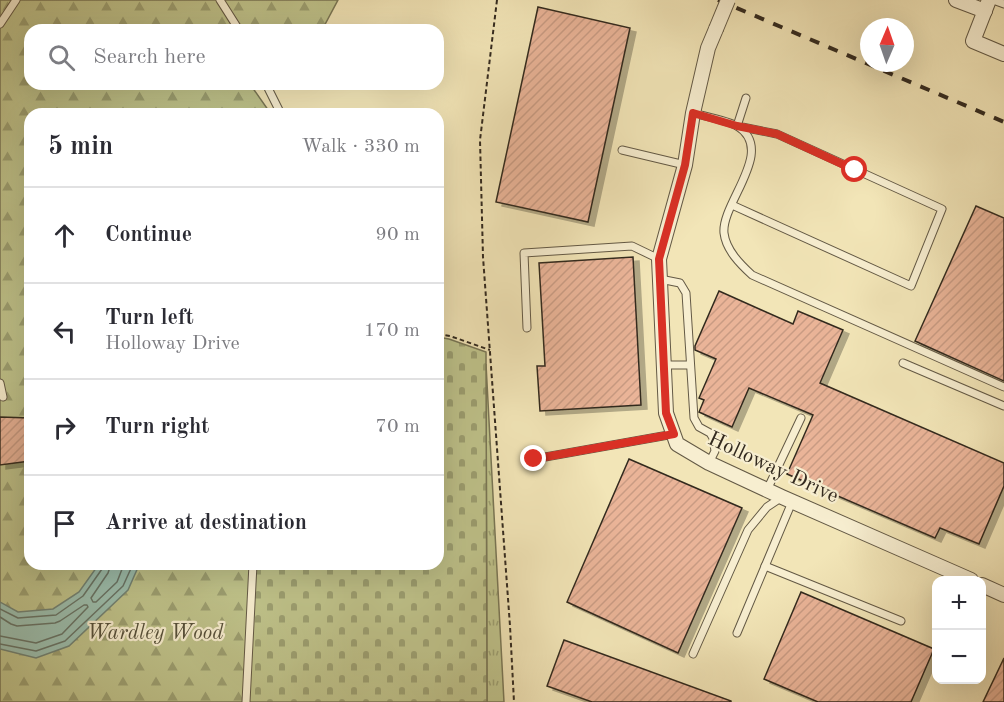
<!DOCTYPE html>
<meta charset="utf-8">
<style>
:root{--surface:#fff;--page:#f7f7f7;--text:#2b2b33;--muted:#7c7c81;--line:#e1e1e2}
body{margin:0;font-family:"Old Standard TT",serif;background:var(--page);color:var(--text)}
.controls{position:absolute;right:18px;bottom:18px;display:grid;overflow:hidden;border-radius:12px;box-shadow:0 6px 24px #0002}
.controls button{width:54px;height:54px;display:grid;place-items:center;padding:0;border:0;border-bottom:2px solid var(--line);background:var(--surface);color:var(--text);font:30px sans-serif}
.compass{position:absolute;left:860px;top:18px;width:54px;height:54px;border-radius:50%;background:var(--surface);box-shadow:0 6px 24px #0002;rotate:2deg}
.stop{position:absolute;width:18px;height:18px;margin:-14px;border:4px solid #d93025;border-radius:50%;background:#fff}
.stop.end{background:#d93025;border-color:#fff;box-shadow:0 2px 6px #0008}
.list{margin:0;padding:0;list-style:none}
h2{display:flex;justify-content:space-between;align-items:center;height:78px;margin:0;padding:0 24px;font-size:26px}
h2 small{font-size:20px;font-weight:400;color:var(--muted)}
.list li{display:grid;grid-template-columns:39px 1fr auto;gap:18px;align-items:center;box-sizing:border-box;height:96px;padding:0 24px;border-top:2px solid var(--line)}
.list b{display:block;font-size:22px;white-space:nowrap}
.list p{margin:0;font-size:20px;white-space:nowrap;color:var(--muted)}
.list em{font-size:20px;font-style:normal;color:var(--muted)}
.icon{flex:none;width:33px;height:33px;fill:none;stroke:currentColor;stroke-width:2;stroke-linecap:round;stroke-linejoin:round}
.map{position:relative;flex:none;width:1004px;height:702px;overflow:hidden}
.search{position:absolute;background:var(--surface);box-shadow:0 6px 24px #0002;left:24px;top:24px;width:420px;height:66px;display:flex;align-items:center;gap:15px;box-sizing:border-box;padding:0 21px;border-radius:18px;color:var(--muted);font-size:22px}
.panel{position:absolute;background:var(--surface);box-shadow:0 6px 24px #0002;left:24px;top:108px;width:420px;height:462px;border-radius:18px}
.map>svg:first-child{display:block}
</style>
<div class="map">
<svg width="1004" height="702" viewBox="0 0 1004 702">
<defs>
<pattern id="grass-tufts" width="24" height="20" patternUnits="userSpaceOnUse" patternTransform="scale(1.5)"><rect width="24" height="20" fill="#bfc38b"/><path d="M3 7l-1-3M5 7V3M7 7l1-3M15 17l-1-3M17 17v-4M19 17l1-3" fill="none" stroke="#9c9f71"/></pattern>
<pattern id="forest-firs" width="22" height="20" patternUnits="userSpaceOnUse" patternTransform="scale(1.5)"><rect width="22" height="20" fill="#bfc38b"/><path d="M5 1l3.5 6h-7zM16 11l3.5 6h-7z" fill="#9c9f71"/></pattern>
<pattern id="cemetery-stones" width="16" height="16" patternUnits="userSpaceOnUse" patternTransform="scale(1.5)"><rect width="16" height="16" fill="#bfc38b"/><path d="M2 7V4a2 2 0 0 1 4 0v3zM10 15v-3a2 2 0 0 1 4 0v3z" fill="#9c9f71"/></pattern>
<pattern id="building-hatch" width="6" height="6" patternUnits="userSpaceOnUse" patternTransform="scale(1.5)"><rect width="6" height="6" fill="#eab498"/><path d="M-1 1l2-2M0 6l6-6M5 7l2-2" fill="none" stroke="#c99b83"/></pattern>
<filter id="shadow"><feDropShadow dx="6" dy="4" stdDeviation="0" flood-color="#0004"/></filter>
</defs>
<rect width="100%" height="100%" fill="#f2e5b7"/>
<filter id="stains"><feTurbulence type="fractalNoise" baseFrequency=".00333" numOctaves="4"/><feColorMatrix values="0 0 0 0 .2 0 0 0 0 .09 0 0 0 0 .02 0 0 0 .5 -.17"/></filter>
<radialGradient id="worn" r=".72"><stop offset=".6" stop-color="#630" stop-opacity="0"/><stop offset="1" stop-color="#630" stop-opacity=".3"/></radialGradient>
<path fill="url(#grass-tufts)" stroke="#797655" stroke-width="1.5" d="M486 364 504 702H487Z"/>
<path fill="url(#forest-firs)" stroke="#797655" stroke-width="1.5" d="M0 0H338L322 30H30V84H250L271 114H30V564H255L244 702H0Z"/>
<path fill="url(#cemetery-stones)" stroke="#797655" stroke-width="1.5" d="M438 337 449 339 486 352 487 702H244L255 564H438Z"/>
<path fill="#9bbfaf" stroke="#718375" stroke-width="1.5" d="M99 564 139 565 128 590 69 646 36 658 0 649V602L18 612 53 609 79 592Z"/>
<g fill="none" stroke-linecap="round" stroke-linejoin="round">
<g stroke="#677467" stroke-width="1.5">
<path d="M111 564 108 573 91 598 93 602H96L117 582 124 564"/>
<path d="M0 609 18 618 56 615 83 596 102 569 103 564"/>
<path d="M0 617 11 624 17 626 55 623 60 621 84 605H87L88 607 62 634 36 643 0 636"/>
<path d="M0 644 36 651 65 641 123 586 133 564"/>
</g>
</g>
<g fill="url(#building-hatch)" stroke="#332a1f" stroke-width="1.5" filter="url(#shadow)">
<path d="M538 7 630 28 588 222 496 202Z"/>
<path d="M976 206 1004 218V381L915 341Z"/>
<path d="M633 257 641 405 540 411 537 366H545L539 263Z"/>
<path d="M719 291 793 324 798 311 843 330 820 383 1004 463V486L979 544 940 528 935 538 787 474 813 415 749 388 732 427 699 412 704 400 699 398 716 359 695 350V346Z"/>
<path d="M0 417 30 418V461L0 465Z"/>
<path d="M629 459 742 508 678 653 567 602Z"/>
<path d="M801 592 934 649 911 702H818L764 679Z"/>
<path d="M564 640 731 701V702H592L547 686Z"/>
<path d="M1004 658V702H983Z"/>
</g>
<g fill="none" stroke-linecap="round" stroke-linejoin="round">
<g stroke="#635945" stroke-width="9">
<g id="service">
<path d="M220 0 239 30"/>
<path d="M993 0 1004 4"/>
<path d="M0 24 16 0"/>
<path d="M266 84 281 114"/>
<path d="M693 113C704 116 729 121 737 126 777 150 721 203 724 233 726 250 740 264 752 275L1004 387"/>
<path d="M622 150 685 165"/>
<path d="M732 205 911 286 942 209 777 134 737 126 746 98"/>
<path d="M660 279 680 283 686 293 694 418 699 427 710 433 713 438 715 451 709 463"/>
<path d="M527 328 524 253 632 246 659 259"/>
<path d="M903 363 1004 406"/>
<path d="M664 365H690"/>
<path d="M0 383 3 397"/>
<path d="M534 459 674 434"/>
<path d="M767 490 801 418"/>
<path d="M765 566 901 621"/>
<path d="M737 633 792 502"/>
<path d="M693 654 748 530 767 507 782 497"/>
<path d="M246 702 253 564"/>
</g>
</g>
<g stroke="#635945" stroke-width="16">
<g id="minor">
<path d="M956 0 985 11"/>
<path d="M989 0 973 41 1004 54"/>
<path d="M716 29 708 48 693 113 685 165 659 259 666 413 677 444 709 463 782 497 971 580"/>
<path d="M982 585 1004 595"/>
</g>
</g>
<g stroke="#332a1f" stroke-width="2" stroke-dasharray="4.5 3" stroke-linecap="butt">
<path d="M497 0 480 140 483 257 510 626 514 702"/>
<path d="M438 334 450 336 490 350"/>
</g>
<use href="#service" stroke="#f7eed0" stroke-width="7"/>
<use href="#minor" stroke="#f7eed0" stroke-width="14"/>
<path stroke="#332a1f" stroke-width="4" stroke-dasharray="10 10" stroke-linecap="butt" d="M718 0 1004 122"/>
<g stroke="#635945" stroke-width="16" stroke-linecap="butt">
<path id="minor-bridge" d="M716 29 728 0"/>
</g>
<use href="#minor-bridge" stroke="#f7eed0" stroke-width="14"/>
</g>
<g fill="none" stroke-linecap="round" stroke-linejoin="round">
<path stroke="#d93025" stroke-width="8" d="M534 459 674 434 666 413 659 259 685 165 693 113 737 126 777 134 855 170"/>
</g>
<g text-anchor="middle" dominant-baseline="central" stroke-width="4.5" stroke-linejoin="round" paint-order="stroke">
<g font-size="21" fill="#332a1f" stroke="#f7eed0">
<text transform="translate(773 468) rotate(25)">Holloway Drive</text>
</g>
<g font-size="21" font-style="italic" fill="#56503a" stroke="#f7eed0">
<text x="155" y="633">Wardley Wood</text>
</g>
</g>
<rect width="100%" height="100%" filter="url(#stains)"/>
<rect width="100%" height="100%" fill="url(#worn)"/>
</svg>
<div class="controls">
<button>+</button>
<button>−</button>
</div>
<svg class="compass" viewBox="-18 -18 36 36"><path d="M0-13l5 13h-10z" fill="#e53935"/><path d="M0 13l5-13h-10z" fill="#7c7c81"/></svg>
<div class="stop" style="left:855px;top:170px"></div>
<div class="stop end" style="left:534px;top:459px"></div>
<div class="search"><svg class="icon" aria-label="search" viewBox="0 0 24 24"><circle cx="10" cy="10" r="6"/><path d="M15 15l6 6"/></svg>Search here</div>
<section class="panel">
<h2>5 min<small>Walk · 330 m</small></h2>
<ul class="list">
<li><svg class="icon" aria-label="ahead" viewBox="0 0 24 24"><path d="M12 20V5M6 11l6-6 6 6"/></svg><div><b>Continue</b></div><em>90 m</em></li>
<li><svg class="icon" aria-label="left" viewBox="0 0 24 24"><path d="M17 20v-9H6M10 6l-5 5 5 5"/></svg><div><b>Turn left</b><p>Holloway Drive</p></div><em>170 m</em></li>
<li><svg class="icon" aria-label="right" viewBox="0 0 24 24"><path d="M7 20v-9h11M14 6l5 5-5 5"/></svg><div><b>Turn right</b></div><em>70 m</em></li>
<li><svg class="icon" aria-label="arrive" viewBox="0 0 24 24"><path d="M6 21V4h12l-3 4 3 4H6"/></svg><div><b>Arrive at destination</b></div></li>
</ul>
</section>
</div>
